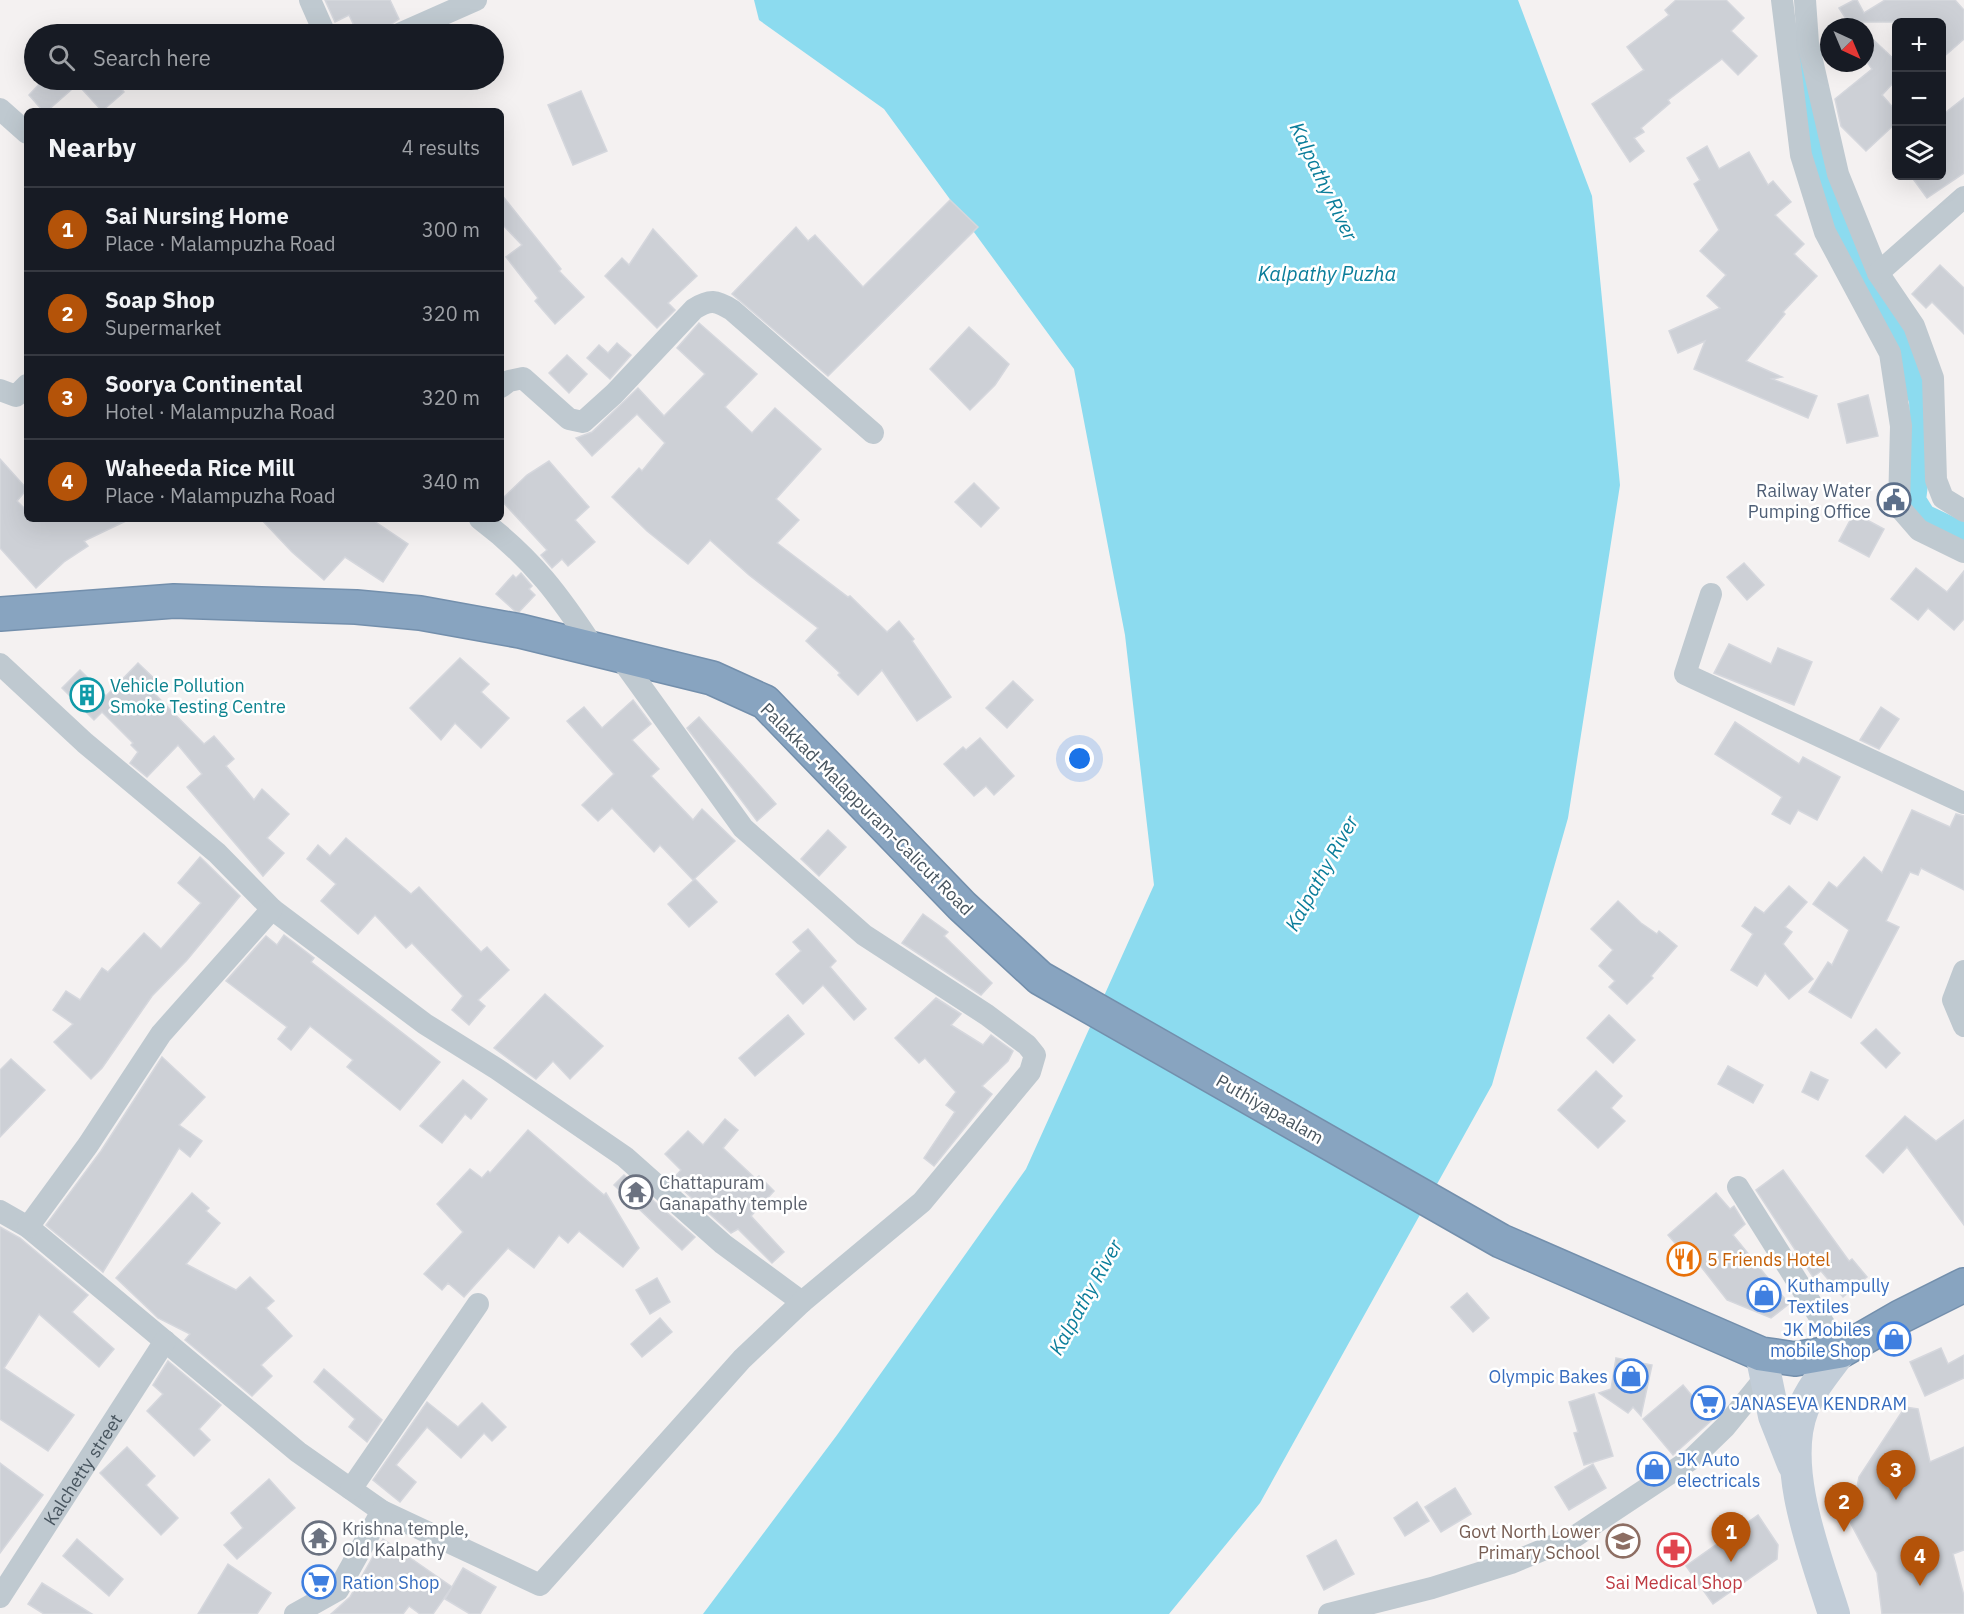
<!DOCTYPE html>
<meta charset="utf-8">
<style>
:root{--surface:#171b24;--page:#20242c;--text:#f1f3f6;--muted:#9ea1a6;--line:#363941;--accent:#b45309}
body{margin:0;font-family:"IBM Plex Sans",sans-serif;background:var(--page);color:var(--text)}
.controls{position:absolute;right:18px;top:18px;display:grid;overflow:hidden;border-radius:9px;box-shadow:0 6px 24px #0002}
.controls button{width:54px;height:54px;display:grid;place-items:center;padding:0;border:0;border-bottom:2px solid var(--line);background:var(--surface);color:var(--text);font:30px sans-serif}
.compass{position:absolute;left:1820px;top:18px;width:54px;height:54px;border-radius:50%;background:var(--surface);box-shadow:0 6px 24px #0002;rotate:136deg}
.you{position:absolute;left:1080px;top:759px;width:21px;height:21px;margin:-15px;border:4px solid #fff;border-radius:50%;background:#1a73e8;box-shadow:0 0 0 9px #1a73e833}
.badge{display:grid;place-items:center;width:39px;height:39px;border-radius:50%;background:var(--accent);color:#fff;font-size:20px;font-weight:700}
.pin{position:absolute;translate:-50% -50px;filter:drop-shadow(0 2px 3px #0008)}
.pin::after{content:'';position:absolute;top:32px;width:21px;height:18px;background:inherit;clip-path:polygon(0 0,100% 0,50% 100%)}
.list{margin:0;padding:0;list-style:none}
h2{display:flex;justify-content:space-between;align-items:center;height:78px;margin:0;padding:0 24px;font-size:26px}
h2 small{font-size:20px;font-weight:400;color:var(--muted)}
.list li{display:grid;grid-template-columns:39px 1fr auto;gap:18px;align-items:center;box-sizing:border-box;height:84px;padding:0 24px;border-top:2px solid var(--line)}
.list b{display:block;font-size:22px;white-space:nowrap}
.list p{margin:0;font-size:20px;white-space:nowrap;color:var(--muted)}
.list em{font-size:20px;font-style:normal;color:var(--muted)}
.icon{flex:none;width:33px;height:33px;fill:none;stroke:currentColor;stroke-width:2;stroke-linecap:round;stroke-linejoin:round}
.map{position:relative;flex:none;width:1964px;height:1614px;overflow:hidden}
.search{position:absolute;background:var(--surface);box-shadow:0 6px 24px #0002;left:24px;top:24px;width:480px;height:66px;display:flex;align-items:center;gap:15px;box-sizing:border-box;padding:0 21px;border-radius:33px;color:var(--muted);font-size:22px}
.panel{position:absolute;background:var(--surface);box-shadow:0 6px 24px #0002;left:24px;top:108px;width:480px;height:414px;border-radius:9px}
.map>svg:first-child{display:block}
</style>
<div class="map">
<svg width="1964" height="1614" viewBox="0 0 1964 1614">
<rect width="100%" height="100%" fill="#f4f1f1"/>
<path fill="#8cdbef" d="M754 0H1518L1592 196 1620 485 1568 818 1492 1085 1260 1503 1169 1614H703L837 1435 1026 1169 1154 885 1125 635 1074 369 884 109 759 20Z"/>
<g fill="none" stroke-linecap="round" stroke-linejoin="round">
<path stroke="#8cdbef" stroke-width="24" d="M1800 41 1819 168 1863 273 1896 337 1921 400 1922 438 1914 500 1924 516 1964 535"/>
</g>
<g fill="#cdd0d6" stroke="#d5d7dd" stroke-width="1.5">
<path d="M325 0H390L399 19 389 26 386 34H358L349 15 335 22Z"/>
<path d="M1676 0H1726L1744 18 1731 31 1757 56 1738 75 1722 59 1668 100 1670 103 1641 128 1644 132 1634 138 1644 151 1630 162 1592 104 1644 70 1627 47 1669 15 1665 10Z"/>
<path d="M1854 0H1857L1864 13 1885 0H1955L1964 10V39L1941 59V22H1848L1839 8Z"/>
<path d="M1865 32 1896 61V80L1882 95 1896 111V123L1866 151 1841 126 1835 99 1872 69 1865 59Z"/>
<path d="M43 80H62L71 90 47 111H43L29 95Z"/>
<path d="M92 80H113L124 92 102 111 82 89Z"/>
<path d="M581 91 607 151 573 165 548 105Z"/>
<path d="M1964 98V173L1927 198 1911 176H1941V116Z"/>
<path d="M1707 146 1719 169 1749 152 1768 185 1773 181 1791 202 1775 215 1804 244 1794 254 1817 276 1783 312 1785 314 1746 361 1782 377 1772 379 1817 396 1808 418 1694 369 1705 341 1678 353 1669 331 1720 308 1707 296 1726 275 1700 251 1719 230 1694 184 1700 180 1687 158Z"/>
<path d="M501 194 561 269 559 271 584 297 555 324 535 301 538 298 506 257 522 245 501 223Z"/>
<path d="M950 200 978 227 828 376 732 294 796 227 808 241 815 235 863 287Z"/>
<path d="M653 229 697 276 668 303 675 310 657 328 605 276 622 258 629 265Z"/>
<path d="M1940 265 1964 288V334L1932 302 1926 308 1912 294Z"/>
<path d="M699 323 757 374 725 407 752 433 775 408 821 449 776 499 799 520 777 543 848 597 850 596 887 632 899 621 914 639 912 641 951 697 917 721 882 670 858 695 838 675 840 673 806 641 818 628 749 575 710 540 688 564 647 531 612 497 639 468 642 471 665 443 637 414 592 456 576 438 592 432 638 388 664 416 705 374 677 348Z"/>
<path d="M969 327 1009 364 995 385 970 410 930 369Z"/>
<path d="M617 343 631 355 610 379 587 358 599 345 608 353Z"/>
<path d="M567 355 587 374 569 393 549 373Z"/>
<path d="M1868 395 1878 436 1847 443 1838 404Z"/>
<path d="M0 459 27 489 17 501 27 511V519H130L84 541 88 546 64 562 36 588 0 548Z"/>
<path d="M549 461 589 507 575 520 595 542 568 566 562 559 552 568 541 555 547 550 501 500 527 475Z"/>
<path d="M974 483 999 508 981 527 955 502Z"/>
<path d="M1854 513 1884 529 1869 557 1839 541Z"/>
<path d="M261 519H371L408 544 383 582 345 557 324 580 292 552Z"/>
<path d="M1744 563 1764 585 1747 600 1727 577Z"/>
<path d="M1916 568 1947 592 1964 571V619L1954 630 1928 608 1918 620 1891 599Z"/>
<path d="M521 573 532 586 529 589 535 595 519 612 515 611 496 594 513 575 516 578Z"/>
<path d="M1729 644 1771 664 1778 648 1812 662 1794 705 1714 673Z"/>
<path d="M460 658 489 684 481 692 509 718 481 748 455 723 441 740 410 708Z"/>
<path d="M138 663 160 684 153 692 204 744 214 736 234 759 226 766 254 800 262 789 289 814 267 838 284 853 263 876 187 787 202 774 178 745 147 777 130 763 138 752 131 745 133 743 102 712 94 720 62 688 80 670 106 696Z"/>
<path d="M1013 681 1033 700 1007 728 986 708Z"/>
<path d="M633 700 651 724 632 740 659 769 651 776 693 820 702 809 735 841 693 880 660 845 654 852 612 808 598 821 582 805 614 774 567 721 584 707 602 728Z"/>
<path d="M1881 707 1899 719 1879 749 1860 740Z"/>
<path d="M699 717 776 804 757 821 687 728Z"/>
<path d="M1735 722 1799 764 1803 757 1840 777 1817 820 1798 810 1790 824 1772 814 1782 797 1715 754Z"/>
<path d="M980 738 1014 776 994 795 986 786 974 796 944 764 963 747 966 750Z"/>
<path d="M1912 810 1950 827 1956 814 1964 816V890L1921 868 1918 875 1910 872 1886 921 1899 927 1851 1018 1809 992 1828 962 1832 965 1849 930 1813 904 1829 882 1837 888 1864 857 1882 873Z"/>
<path d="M828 830 846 847 819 876 801 859Z"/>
<path d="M346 838 411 894 419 887 481 952 487 947 509 970 478 1000 485 1006 469 1025 452 1010 463 996 412 943 406 948 375 915 358 934 321 901 336 884 307 859 318 845 330 856Z"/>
<path d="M200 857 240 896 187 960 152 996 102 1068 91 1079 54 1042 73 1024 53 1010 66 991 80 1000 102 968 108 972 144 933 161 949 201 903 178 883Z"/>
<path d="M695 879 717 902 689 927 668 904Z"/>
<path d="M1789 886 1807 902 1785 927 1792 932 1783 944 1813 979 1789 999 1765 973 1757 986 1731 970 1753 934 1742 926 1755 907 1764 913Z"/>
<path d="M1618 901 1641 923 1657 934 1659 931 1677 946 1651 976 1653 978 1627 1004 1609 987 1615 981 1599 966 1613 950 1591 929Z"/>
<path d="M923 914 948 932 944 936 992 983 981 995 902 943Z"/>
<path d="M808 929 836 961 830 967 866 1009 854 1020 823 985 803 1004 776 974 801 951 793 942Z"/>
<path d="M284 935 314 958 311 962 440 1062 400 1110 347 1067 353 1060 310 1026 291 1050 278 1039 287 1027 226 981 266 936 277 945Z"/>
<path d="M545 994 603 1046 570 1079 553 1061 536 1079 494 1048Z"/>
<path d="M936 998 961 1014 951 1025 983 1045 991 1035 1013 1051 1008 1061 982 1086 992 1094 934 1166 924 1158 955 1112 946 1105 956 1092 925 1058 919 1063 895 1038Z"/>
<path d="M788 1015 804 1034 755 1076 739 1058Z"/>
<path d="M1609 1015 1635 1040 1613 1063 1587 1038Z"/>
<path d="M1876 1029 1900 1053 1886 1068 1861 1043Z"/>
<path d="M162 1057 205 1097 179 1125 202 1141 190 1157 179 1148 103 1272 46 1225 101 1151Z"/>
<path d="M11 1059 45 1090 0 1137V1070Z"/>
<path d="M1728 1066 1763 1085 1753 1103 1718 1084Z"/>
<path d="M1596 1071 1622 1096 1611 1108 1625 1121 1598 1148 1558 1110Z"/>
<path d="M1811 1072 1828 1080 1818 1100 1802 1092Z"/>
<path d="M463 1080 487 1099 471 1119 465 1114 442 1143 420 1126Z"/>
<path d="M1905 1116 1936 1141 1964 1120V1225L1907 1147 1883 1173 1866 1156Z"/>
<path d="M725 1119 738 1130 723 1148 756 1179 759 1176 774 1191 751 1216 784 1252 772 1263 738 1229 731 1233 672 1180 681 1170 665 1154 688 1131 703 1145Z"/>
<path d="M528 1130 604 1195 606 1193 639 1248 623 1267 579 1231 568 1243 559 1235 534 1268 508 1248 464 1297 448 1283 442 1290 424 1274 463 1232 437 1204 470 1169 482 1178 488 1171 490 1173Z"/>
<path d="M1783 1170 1849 1261 1852 1259 1867 1277 1843 1297 1821 1271 1813 1277 1756 1190Z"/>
<path d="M624 1175 695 1237 682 1250 614 1185Z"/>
<path d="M192 1193 209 1208 206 1211 220 1223 186 1264 236 1290 250 1277 274 1301 266 1308 292 1336 261 1365 272 1376 252 1396 185 1340 190 1334 158 1318 116 1278Z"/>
<path d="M1716 1193 1730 1209 1734 1206 1745 1224 1733 1235 1789 1304 1771 1318 1727 1300 1699 1264 1696 1267 1668 1235Z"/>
<path d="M0 1227 20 1238 88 1295 72 1312 114 1349 99 1367 39 1314 4 1368 74 1415 48 1451 0 1419Z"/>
<path d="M657 1278 670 1302 650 1314 636 1290Z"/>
<path d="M1467 1293 1489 1318 1473 1332 1451 1307Z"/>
<path d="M660 1318 672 1332 642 1357 631 1344Z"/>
<path d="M1941 1348 1948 1364 1964 1355V1378L1925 1396 1910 1362Z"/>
<path d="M1616 1358 1652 1365 1641 1416 1633 1407 1628 1413 1599 1393 1611 1389Z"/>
<path d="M168 1361 221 1405 199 1429 210 1440 194 1456 147 1411 163 1394 153 1385Z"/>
<path d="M324 1369 382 1420 367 1442 349 1427 355 1419 314 1382Z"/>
<path d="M1683 1385 1712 1420 1673 1455 1643 1419Z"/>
<path d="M1594 1394 1613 1456 1584 1465 1574 1433 1578 1432 1569 1402Z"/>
<path d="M427 1402 458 1427 482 1403 506 1427 492 1441 484 1433 461 1458 427 1427 396 1465 416 1482 400 1502 373 1480Z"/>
<path d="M1905 1407 1918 1409 1930 1462 1964 1447V1550L1953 1554 1964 1596V1614H1882L1877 1573 1850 1522 1859 1477Z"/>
<path d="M127 1447 155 1476 146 1485 178 1518 161 1535 100 1473Z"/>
<path d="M0 1463 43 1495 0 1553Z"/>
<path d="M1593 1464 1606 1488 1569 1510 1555 1487Z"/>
<path d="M269 1479 295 1508 237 1559 224 1545 243 1528 231 1513Z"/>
<path d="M1455 1488 1471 1514 1441 1532 1425 1507Z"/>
<path d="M1417 1502 1429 1521 1405 1536 1394 1518Z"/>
<path d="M1758 1515 1778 1545 1777 1559 1713 1604 1686 1566Z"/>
<path d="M77 1539 123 1579 109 1596 63 1556Z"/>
<path d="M383 1539 452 1587 433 1614H420L409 1606 403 1614H331L350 1597Z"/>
<path d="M1336 1540 1354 1574 1324 1590 1307 1556Z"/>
<path d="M228 1564 271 1593 257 1614H198Z"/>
<path d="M463 1568 496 1587 480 1614H470L445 1599Z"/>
<path d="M42 1583 92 1614H44L28 1604Z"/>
</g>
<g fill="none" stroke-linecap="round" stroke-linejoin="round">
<g stroke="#738fac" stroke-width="36">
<path id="highway" d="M0 614 174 601 356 607 420 613 520 631 712 678 765 702 962 906 1040 978 1501 1241 1761 1354 1795 1359 1841 1351 1900 1317 1964 1285"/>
</g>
<g stroke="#bfc9d0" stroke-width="22">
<path d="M310 0 325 34"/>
<path d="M1782 0 1801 155 1825 232 1890 353 1901 426 1899 507 1919 530 1964 552"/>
<path d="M1805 0 1808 43 1838 174 1878 273 1914 326 1933 378 1936 480 1943 498 1964 511"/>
<path d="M399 34 476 0"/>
<path d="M0 109 27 133"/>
<path d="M1878 273 1964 197"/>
<path d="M501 387 509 381 523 378 569 419 583 422 614 394 694 309C710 299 716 300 732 310L873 433"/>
<path d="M0 390 16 396 27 385"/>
<path d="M480 519C533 559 560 596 596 651"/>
<path d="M1711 594 1685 674 1964 803"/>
<path d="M0 664 85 743 217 853 272 909 425 1024 497 1069 625 1157 723 1244 802 1302"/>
<path d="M1964 971 1953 1000 1964 1026"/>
<path d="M1738 1187 1841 1351"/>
<path d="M0 1211 28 1227 298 1452 382 1511 540 1585 742 1359 802 1302 922 1202 1030 1072 1035 1055 1027 1045 987 1015 864 935 743 828 619 656"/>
<path d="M28 1227 88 1145 161 1034 272 909"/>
<path d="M351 1489 478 1304"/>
<path id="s1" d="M0 1597 165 1341"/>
<path d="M295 1614 338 1590 382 1511"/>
<path d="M1329 1614 1432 1588 1511 1563 1574 1537 1693 1458 1725 1427 1765 1378"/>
</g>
<g stroke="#c2cdd8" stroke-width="32">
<path d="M1761 1354 1774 1416 1793 1464"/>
<path d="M1834 1614C1816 1556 1780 1468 1803 1409 1812 1387 1827 1370 1841 1351"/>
</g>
<use href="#highway" stroke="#88a4c0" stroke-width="33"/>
</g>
<defs>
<g id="civic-ring" transform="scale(1.725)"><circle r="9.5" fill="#fff" stroke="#5c6f8a" stroke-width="1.5"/><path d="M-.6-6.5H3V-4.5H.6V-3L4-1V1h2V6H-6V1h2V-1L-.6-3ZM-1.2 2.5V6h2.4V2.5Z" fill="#5c6f8a"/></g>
<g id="building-ring" transform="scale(1.725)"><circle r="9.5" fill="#fff" stroke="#0f9aa8" stroke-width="1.5"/><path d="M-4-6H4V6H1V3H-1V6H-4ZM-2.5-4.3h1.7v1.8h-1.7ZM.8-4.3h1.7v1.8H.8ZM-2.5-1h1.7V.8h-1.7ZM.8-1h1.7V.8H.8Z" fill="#0f9aa8"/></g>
<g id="temple-ring" transform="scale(1.725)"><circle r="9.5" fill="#fff" stroke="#6b7280" stroke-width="1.5"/><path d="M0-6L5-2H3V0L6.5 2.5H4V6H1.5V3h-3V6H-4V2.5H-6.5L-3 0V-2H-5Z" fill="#6b7280"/></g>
<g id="restaurant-ring" transform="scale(1.725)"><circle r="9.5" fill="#fff" stroke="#e8710a" stroke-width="1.5"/><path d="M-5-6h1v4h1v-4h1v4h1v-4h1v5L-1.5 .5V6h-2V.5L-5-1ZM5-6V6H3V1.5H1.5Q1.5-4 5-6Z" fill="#e8710a"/></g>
<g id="shop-ring" transform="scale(1.725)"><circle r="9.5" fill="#fff" stroke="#3f7fe0" stroke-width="1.5"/><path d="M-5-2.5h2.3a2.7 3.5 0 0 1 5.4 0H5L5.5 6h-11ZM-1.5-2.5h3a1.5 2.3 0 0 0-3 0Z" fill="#3f7fe0"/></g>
<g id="supermarket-ring" transform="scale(1.725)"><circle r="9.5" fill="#fff" stroke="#3f7fe0" stroke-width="1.5"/><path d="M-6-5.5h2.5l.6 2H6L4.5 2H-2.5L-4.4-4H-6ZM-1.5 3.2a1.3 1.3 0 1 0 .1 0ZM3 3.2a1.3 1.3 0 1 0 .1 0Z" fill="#3f7fe0"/></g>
<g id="school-ring" transform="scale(1.725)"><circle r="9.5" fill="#fff" stroke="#8d6e63" stroke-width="1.5"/><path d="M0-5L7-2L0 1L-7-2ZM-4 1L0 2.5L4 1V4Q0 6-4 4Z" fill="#8d6e63"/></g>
<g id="pharmacy-ring" transform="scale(1.725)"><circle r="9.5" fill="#fff" stroke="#e0444e" stroke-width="1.5"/><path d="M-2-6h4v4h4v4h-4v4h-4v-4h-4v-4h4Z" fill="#e0444e"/></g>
</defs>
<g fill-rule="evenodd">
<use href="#civic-ring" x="1894" y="500"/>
<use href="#building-ring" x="87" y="695"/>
<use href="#temple-ring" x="636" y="1192"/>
<use href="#restaurant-ring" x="1684" y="1259"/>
<use href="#shop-ring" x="1764" y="1295"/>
<use href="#shop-ring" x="1894" y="1339"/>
<use href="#shop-ring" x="1631" y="1376"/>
<use href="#supermarket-ring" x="1708" y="1403"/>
<use href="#shop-ring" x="1654" y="1469"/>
<use href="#temple-ring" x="319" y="1538"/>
<use href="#school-ring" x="1623" y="1541"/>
<use href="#pharmacy-ring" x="1674" y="1550"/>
<use href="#supermarket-ring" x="319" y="1582"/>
</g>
<g text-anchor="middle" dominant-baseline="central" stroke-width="5" stroke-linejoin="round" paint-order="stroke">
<g font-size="18" fill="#4e5e75" stroke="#fff" text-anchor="end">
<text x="1871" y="490">Railway Water<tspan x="1871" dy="21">Pumping Office</tspan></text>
</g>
<g font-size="18" fill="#0d838f" stroke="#fff" text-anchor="start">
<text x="110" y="685">Vehicle Pollution<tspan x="110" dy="21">Smoke Testing Centre</tspan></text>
</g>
<g font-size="18" fill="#48555f" stroke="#fff">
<text transform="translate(867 809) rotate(45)">Palakkad-Malappuram-Calicut Road</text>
<text transform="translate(1270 1109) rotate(30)">Puthiyapaalam</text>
<text stroke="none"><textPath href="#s1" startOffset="152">Kalchetty street</textPath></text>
</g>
<g font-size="18" fill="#5b616d" stroke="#fff" text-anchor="start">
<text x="659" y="1182">Chattapuram<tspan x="659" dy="21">Ganapathy temple</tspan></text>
<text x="342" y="1528">Krishna temple,<tspan x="342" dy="21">Old Kalpathy</tspan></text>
</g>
<g font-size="18" fill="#c56008" stroke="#fff" text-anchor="start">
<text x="1707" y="1259">5 Friends Hotel</text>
</g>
<g font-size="18" fill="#366cbe" stroke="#fff" text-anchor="start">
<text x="1787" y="1285">Kuthampully<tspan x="1787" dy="21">Textiles</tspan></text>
<text x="1871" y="1329" text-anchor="end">JK Mobiles<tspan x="1871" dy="21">mobile Shop</tspan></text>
<text x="1608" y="1376" text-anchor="end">Olympic Bakes</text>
<text x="1731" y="1403">JANASEVA KENDRAM</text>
<text x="1677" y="1459">JK Auto<tspan x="1677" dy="21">electricals</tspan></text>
<text x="342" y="1582">Ration Shop</text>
</g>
<g font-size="18" fill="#785e54" stroke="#fff" text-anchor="end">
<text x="1600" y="1531">Govt North Lower<tspan x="1600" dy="21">Primary School</tspan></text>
</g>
<g font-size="18" fill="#be3a42" stroke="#fff">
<text x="1674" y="1582">Sai Medical Shop</text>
</g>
<g font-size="20" font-style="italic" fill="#0a7d9a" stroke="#fff">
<text transform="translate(1324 181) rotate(64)">Kalpathy River</text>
<text x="1327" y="273">Kalpathy Puzha</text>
<text transform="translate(1321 873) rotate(-61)">Kalpathy River</text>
<text transform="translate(1085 1297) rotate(-61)">Kalpathy River</text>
</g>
</g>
</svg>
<div class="controls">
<button>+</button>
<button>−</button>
<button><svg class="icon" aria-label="layers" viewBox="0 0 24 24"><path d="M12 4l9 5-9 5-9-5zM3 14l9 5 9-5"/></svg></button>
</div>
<svg class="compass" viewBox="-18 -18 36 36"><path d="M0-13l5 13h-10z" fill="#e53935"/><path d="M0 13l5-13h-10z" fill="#9ea1a6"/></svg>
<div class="you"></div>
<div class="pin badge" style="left:1731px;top:1562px">1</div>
<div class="pin badge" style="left:1844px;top:1532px">2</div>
<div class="pin badge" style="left:1896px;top:1500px">3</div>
<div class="pin badge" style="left:1920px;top:1586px">4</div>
<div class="search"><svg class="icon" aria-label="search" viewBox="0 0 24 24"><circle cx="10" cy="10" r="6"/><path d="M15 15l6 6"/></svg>Search here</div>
<section class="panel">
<h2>Nearby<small>4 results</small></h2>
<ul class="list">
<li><span class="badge">1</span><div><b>Sai Nursing Home</b><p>Place · Malampuzha Road</p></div><em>300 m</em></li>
<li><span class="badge">2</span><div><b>Soap Shop</b><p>Supermarket</p></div><em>320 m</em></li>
<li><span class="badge">3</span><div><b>Soorya Continental</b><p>Hotel · Malampuzha Road</p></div><em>320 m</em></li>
<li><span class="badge">4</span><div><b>Waheeda Rice Mill</b><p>Place · Malampuzha Road</p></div><em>340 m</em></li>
</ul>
</section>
</div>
